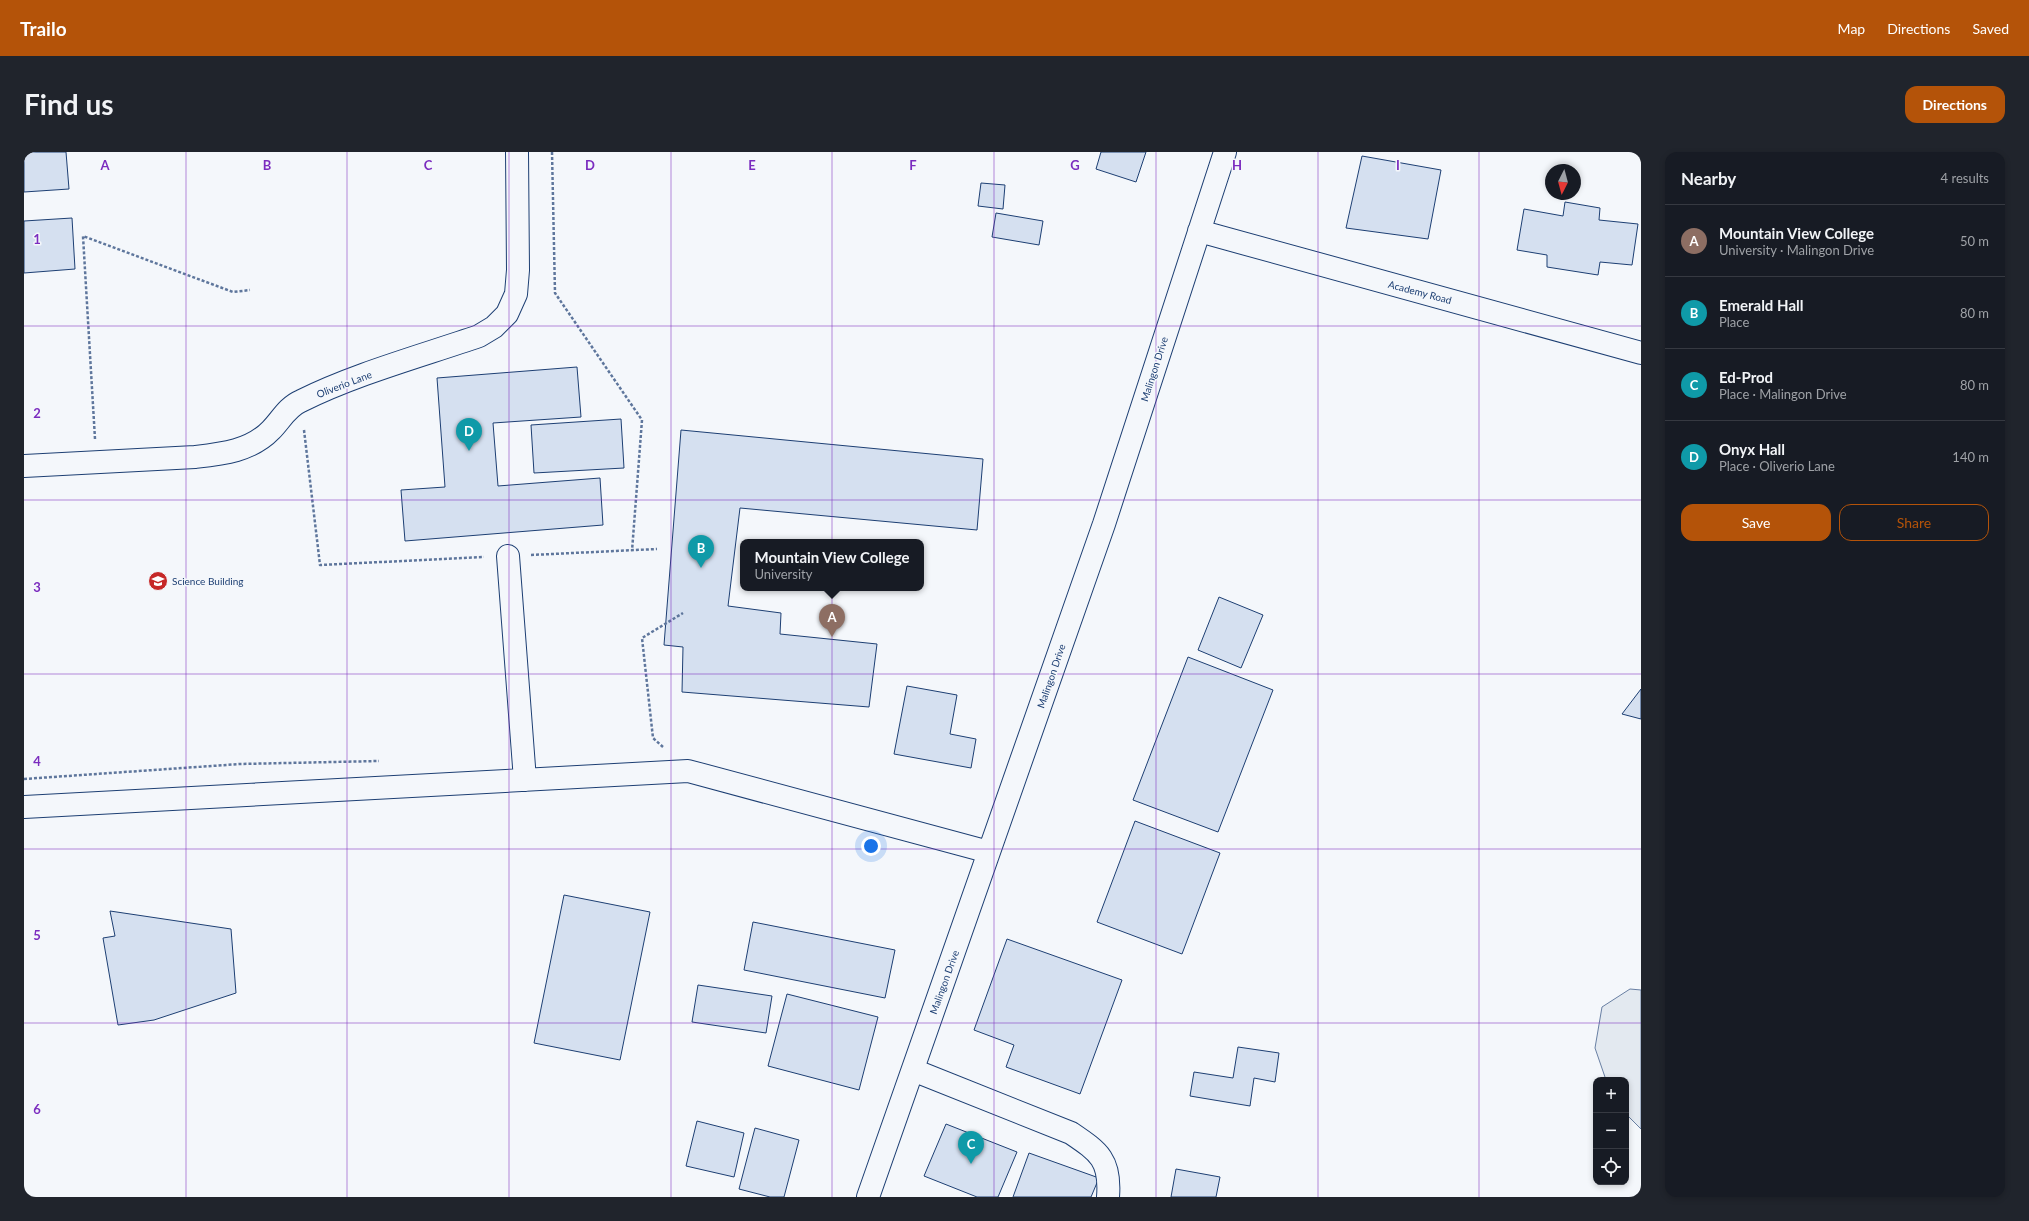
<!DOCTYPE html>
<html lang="en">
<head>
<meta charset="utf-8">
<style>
	:root { --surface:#171b24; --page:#20242c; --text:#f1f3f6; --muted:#9ea1a6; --line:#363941; --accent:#b45309 }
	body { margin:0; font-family:Lato,sans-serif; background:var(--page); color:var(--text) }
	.controls { position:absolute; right:12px; bottom:12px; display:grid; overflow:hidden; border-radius:8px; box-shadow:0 2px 6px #0003 }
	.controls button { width:36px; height:36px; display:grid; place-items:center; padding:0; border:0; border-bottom:1px solid var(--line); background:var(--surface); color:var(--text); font:20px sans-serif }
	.compass { position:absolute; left:1521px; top:12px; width:36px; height:36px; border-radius:50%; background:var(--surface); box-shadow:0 2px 6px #0003; rotate:186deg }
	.you { position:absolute; left:847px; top:694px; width:14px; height:14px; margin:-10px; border:3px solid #fff; border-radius:50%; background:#1a73e8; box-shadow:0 0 0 6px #1a73e833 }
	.badge { display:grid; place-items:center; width:26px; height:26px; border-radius:50%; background:var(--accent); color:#fff; font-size:13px; font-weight:700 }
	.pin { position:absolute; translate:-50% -33px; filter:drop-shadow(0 1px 2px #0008) }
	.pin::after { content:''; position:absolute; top:21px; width:14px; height:12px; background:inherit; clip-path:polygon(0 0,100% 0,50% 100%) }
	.popup { position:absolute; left:716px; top:387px; width:184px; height:52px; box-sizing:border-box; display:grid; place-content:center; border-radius:8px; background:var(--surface); filter:drop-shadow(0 1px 3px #0005); font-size:13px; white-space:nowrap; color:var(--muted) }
	.popup b { font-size:15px; color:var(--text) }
	.popup::after { content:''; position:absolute; left:50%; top:100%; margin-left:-8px; border:8px solid transparent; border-top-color:var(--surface) }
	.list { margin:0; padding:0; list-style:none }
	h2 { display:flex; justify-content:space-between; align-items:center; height:52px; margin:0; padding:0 16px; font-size:17px }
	h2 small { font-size:13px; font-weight:400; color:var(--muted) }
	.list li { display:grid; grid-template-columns:26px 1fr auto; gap:12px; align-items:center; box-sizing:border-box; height:72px; padding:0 16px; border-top:1px solid var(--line) }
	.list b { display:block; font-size:15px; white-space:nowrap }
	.list p { margin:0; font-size:13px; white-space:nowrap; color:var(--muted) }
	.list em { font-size:13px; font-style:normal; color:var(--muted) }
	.actions { display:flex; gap:8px; padding:12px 16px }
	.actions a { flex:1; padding:9px 0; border:1px solid var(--accent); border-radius:12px; text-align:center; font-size:14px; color:var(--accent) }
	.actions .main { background:var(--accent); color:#fff }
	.icon { flex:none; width:22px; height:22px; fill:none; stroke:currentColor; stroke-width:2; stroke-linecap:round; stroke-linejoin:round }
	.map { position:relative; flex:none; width:1617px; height:1045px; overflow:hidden; border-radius:12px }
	header { display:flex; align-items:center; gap:24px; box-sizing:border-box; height:56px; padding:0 20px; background:var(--accent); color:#fff }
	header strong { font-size:19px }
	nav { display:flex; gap:22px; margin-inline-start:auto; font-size:14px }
	.intro { display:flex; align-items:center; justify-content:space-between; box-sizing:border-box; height:96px; padding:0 24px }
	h1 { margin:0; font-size:28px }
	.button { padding:10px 18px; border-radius:12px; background:var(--accent); color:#fff; font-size:14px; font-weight:700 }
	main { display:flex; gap:24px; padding:0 24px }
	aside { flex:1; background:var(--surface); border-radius:12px; box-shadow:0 2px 6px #0003 }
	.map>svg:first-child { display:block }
	.green { fill:#e3e9f0; stroke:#687fa3 }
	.building { fill:#d5e0f0; stroke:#1d3f73 }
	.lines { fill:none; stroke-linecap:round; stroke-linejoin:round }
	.minor-casing { stroke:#1d3f73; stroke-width:24 }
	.path { stroke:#5e769c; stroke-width:2.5; stroke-dasharray:3 2; stroke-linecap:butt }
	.minor { stroke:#f4f7fb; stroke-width:22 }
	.grid { fill:none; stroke:#7b2cbf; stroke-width:1; stroke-opacity:0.55 }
	.labels { text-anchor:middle; stroke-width:3; stroke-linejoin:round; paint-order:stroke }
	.street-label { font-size:10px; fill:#1d3f73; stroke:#f4f7fb }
	.poi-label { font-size:10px; fill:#1d3f73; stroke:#f4f7fb; text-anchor:start }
	.grid-label { font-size:13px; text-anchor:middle; font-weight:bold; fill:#7b2cbf; stroke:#f4f7fb; stroke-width:3; stroke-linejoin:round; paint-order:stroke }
</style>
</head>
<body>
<header>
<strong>Trailo</strong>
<nav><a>Map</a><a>Directions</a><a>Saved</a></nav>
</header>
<div class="intro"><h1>Find us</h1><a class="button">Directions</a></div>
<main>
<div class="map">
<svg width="1617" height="1045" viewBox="0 0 1617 1045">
	<rect width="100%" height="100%" fill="#f4f7fb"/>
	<!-- green -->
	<path class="green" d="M1606 837 1617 838V977L1602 962V928H1582L1571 896 1578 855Z"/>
	<!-- building -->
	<path class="building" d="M0 0H42L45 37 0 40Z
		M1077 0H1122L1112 30 1072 17Z
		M1338 4 1417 18 1404 87 1322 76Z
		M957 31 981 33 979 57 954 54Z
		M1541 50 1576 56 1575 68 1614 72 1608 113 1576 110 1574 123 1523 115V103L1493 98 1500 57 1539 64Z
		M972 61 1019 69 1015 93 968 85Z
		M48 66 51 117 0 121V69Z
		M553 215 557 265 469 271 474 334 576 326 579 373 381 389 377 338 421 335 413 226Z
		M597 267 600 316 510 321 507 273Z
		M657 278 959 307 953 378 716 356 704 454 757 461 756 482 853 492 845 555 658 540 659 495 640 493Z
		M1195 445 1239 463 1217 516 1174 498Z
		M1164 505 1249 538 1194 680 1109 648Z
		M883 534 933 543 926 582 952 587 947 616 870 602Z
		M1617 537V567L1598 562Z
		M1111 669 1196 701 1158 802 1073 770Z
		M540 743 626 760 596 908 510 891Z
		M86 759 207 777 212 841 130 868 94 873 79 786 91 784Z
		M729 770 871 798 861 846 720 818Z
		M983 787 1098 828 1056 942 982 915 990 893 950 878Z
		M674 833 748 844 742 881 668 870Z
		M763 842 854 865 835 938 744 914Z
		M1214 895 1255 901 1251 930 1230 926 1226 954 1166 944 1170 920 1209 926Z
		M673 969 720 981 710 1025 662 1014Z
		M922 972 993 1000 974 1045H953L900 1024Z
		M731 976 775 988 760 1045H746L715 1037Z
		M1005 1001 1075 1026 1067 1045H989Z
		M1152 1017 1196 1025 1192 1045H1147Z"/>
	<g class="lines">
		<!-- minor casing -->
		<g class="minor-casing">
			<path id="minor" d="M1175 79 1617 201
				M0 314 171 305C198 302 227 299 247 278 257 268 263 255 277 249 331 222 397 204 455 184L470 175 483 162 492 142 494 118 493 0
				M484 404 501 628
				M0 655 664 619 965 700
				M889 918 1047 981C1075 1000 1087 1008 1084 1045
				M844 1045 1080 372 1201 0"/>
		</g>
		<!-- path -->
		<path class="path" d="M528 0 531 141 618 268 608 399
			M280 278 296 413 460 405
			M71 287 59 84 209 140 226 138
			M507 403 633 397
			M639 595 629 586 618 486 659 461
			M0 627 216 612 355 609"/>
		<!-- minor -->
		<use href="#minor" class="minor"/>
	</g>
	<!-- grid -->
	<path class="grid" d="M162 0V1045M323 0V1045M485 0V1045M647 0V1045M808 0V1045M970 0V1045M1132 0V1045M1294 0V1045M1455 0V1045M0 174H1617M0 348H1617M0 522H1617M0 697H1617M0 871H1617"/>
	<!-- icons -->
	<defs>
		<g id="school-disc" transform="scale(1)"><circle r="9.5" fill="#c62828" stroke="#f4f7fb"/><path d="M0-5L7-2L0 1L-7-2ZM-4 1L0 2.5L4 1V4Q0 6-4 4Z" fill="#fff"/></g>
	</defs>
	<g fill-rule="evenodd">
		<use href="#school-disc" x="134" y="429"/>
	</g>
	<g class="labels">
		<!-- street labels -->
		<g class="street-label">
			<text transform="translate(1396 140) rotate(15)" y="4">Academy Road</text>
			<text transform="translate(1130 217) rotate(-72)" y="4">Malingon Drive</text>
			<text transform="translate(320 232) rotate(-21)" y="4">Oliverio Lane</text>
			<text transform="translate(1027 524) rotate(-71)" y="4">Malingon Drive</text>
			<text transform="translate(920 830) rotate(-70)" y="4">Malingon Drive</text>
		</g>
		<!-- poi labels -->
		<g class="poi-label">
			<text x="148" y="433">Science Building</text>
		</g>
	</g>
	<g class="grid-label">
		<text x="81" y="18">A</text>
		<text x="243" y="18">B</text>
		<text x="404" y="18">C</text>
		<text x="566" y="18">D</text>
		<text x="728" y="18">E</text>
		<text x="889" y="18">F</text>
		<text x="1051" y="18">G</text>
		<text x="1213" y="18">H</text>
		<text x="1374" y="18">I</text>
		<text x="13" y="92">1</text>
		<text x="13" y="266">2</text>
		<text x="13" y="440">3</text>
		<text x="13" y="614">4</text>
		<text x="13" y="788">5</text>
		<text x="13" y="962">6</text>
	</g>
</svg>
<div class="controls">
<button>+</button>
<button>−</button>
<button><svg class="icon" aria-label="locate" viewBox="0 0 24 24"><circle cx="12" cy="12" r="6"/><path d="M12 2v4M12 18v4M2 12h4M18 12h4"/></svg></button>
</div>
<svg class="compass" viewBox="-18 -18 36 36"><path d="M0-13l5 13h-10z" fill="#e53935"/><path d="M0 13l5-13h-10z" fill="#9ea1a6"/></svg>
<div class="you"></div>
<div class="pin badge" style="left:808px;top:485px;background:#8d6e63">A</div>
<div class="popup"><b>Mountain View College</b>University</div>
<div class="pin badge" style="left:677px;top:416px;background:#0f9aa8">B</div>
<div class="pin badge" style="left:947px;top:1012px;background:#0f9aa8">C</div>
<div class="pin badge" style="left:445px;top:299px;background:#0f9aa8">D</div>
</div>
<aside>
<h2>Nearby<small>4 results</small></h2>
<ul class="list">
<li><span class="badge" style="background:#8d6e63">A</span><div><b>Mountain View College</b><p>University · Malingon Drive</p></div><em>50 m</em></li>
<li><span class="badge" style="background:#0f9aa8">B</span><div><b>Emerald Hall</b><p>Place</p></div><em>80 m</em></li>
<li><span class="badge" style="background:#0f9aa8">C</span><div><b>Ed-Prod</b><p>Place · Malingon Drive</p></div><em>80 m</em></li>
<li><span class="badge" style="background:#0f9aa8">D</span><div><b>Onyx Hall</b><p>Place · Oliverio Lane</p></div><em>140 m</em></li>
</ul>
<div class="actions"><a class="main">Save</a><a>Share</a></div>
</aside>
</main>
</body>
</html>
